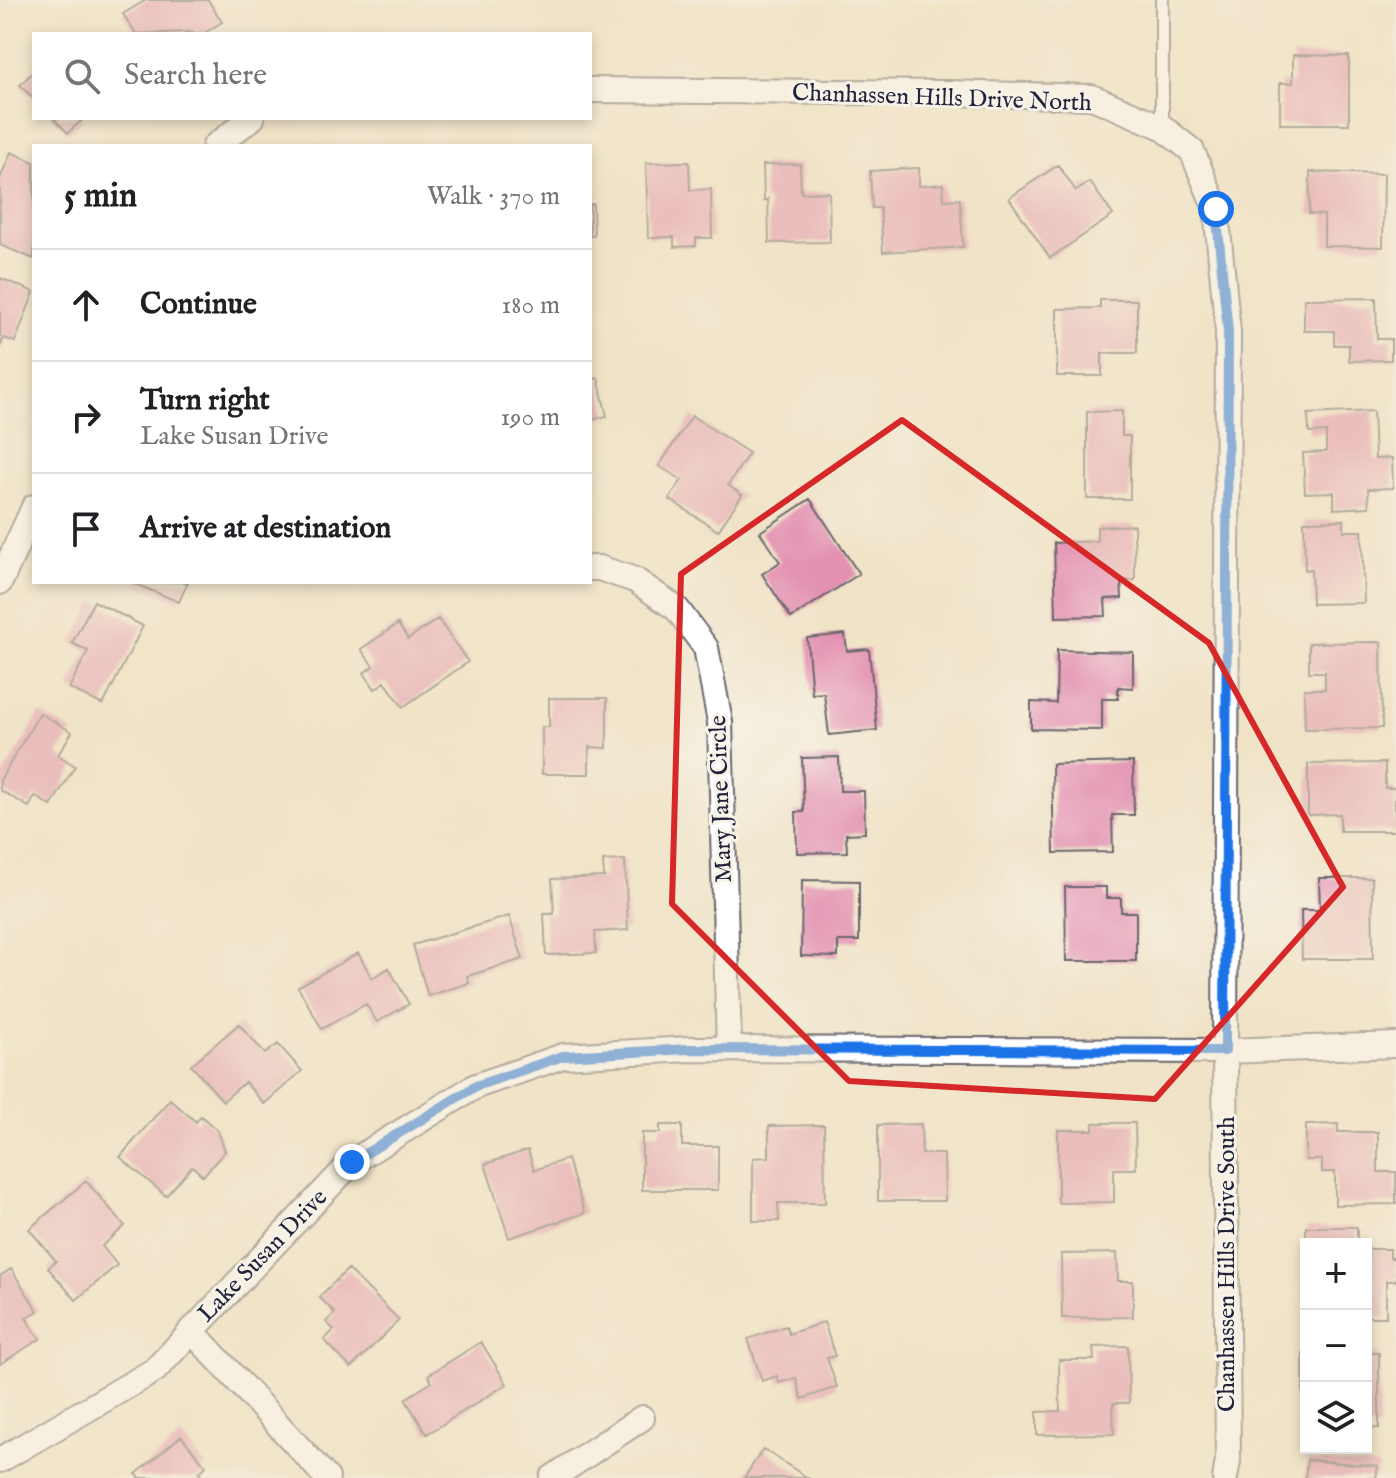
<!DOCTYPE html>
<html lang="en">
<head>
<meta charset="utf-8">
<style>
	:root { --surface:#fff; --page:#f2f2f2; --text:#202124; --muted:#757577; --line:#e0e0e0 }
	body { margin:0; font-family:"IM FELL English",serif; background:var(--page); color:var(--text) }
	.controls { position:absolute; right:24px; bottom:24px; display:grid; overflow:hidden; border-radius:0px; box-shadow:0 4px 12px #0003 }
	.controls button { width:72px; height:72px; display:grid; place-items:center; padding:0; border:0; border-bottom:2px solid var(--line); background:var(--surface); color:var(--text); font:40px sans-serif }
	.stop { position:absolute; width:24px; height:24px; margin:-18px; border:6px solid #1a73e8; border-radius:50%; background:#fff }
	.stop.end { background:#1a73e8; border-color:#fff; box-shadow:0 2px 8px #0008 }
	.list { margin:0; padding:0; list-style:none }
	h2 { display:flex; justify-content:space-between; align-items:center; height:104px; margin:0; padding:0 32px; font-size:34px }
	h2 small { font-size:26px; font-weight:400; color:var(--muted) }
	.list li { display:grid; grid-template-columns:52px 1fr auto; gap:24px; align-items:center; box-sizing:border-box; height:112px; padding:0 32px; border-top:2px solid var(--line) }
	.list b { display:block; font-size:30px; white-space:nowrap }
	.list p { margin:0; font-size:26px; white-space:nowrap; color:var(--muted) }
	.list em { font-size:26px; font-style:normal; color:var(--muted) }
	.icon { flex:none; width:44px; height:44px; fill:none; stroke:currentColor; stroke-width:2; stroke-linecap:round; stroke-linejoin:round }
	.map { position:relative; flex:none; width:1396px; height:1478px; overflow:hidden }
	.search { position:absolute; background:var(--surface); box-shadow:0 4px 12px #0003; left:32px; top:32px; width:560px; height:88px; display:flex; align-items:center; gap:20px; box-sizing:border-box; padding:0 28px; border-radius:0px; color:var(--muted); font-size:30px }
	.panel { position:absolute; background:var(--surface); box-shadow:0 4px 12px #0003; left:32px; top:144px; width:560px; height:440px; border-radius:0px }
	.map>svg:first-child { display:block }
	.building { fill:#e390b1 }
	.lines { fill:none; stroke-linecap:round; stroke-linejoin:round }
	.lane-casing { stroke:#6a666c; stroke-width:16 }
	.street-casing { stroke:#6a666c; stroke-width:28 }
	.lane { stroke:#fff; stroke-width:12 }
	.street { stroke:#fff; stroke-width:24 }
	.route { stroke:#1a73e8; stroke-width:10 }
	.marked { fill:none; stroke:#d62828; stroke-width:6; stroke-linejoin:round }
	.labels { text-anchor:middle; stroke-width:6; stroke-linejoin:round; paint-order:stroke }
	.street-label { font-size:24px; fill:#22223b; stroke:#f7f3e8 }
</style>
</head>
<body>
<div class="map">
<svg width="1396" height="1478" viewBox="0 0 1396 1478">
	<rect width="100%" height="100%" fill="#f7f3e8"/>
	<filter id="ink" filterUnits="userSpaceOnUse"><feTurbulence type="fractalNoise" baseFrequency=".0125" numOctaves="2"/><feDisplacementMap in="SourceGraphic" scale="16" xChannelSelector="R" yChannelSelector="G"/><feConvolveMatrix kernelMatrix="1 2 1 2 8 2 1 2 1" color-interpolation-filters="sRGB"/></filter>
	<filter id="wash" filterUnits="userSpaceOnUse"><feTurbulence type="fractalNoise" baseFrequency=".006" numOctaves="4" result="noise"/><feDisplacementMap in="SourceGraphic" scale="32" xChannelSelector="R" yChannelSelector="G"/><feGaussianBlur stdDeviation="1.8" result="paint"/><feColorMatrix in="noise" values="0 0 0 0 0 0 0 0 0 0 0 0 0 0 0 0 0 1.4 0 .05"/><feComposite in="paint" operator="in"/></filter>
	<g filter="url(#wash)">
		<rect width="100%" height="100%" fill="#f0e3c7"/>
		<g id="blocks">
			<!-- building -->
			<path class="building" d="M146 0H208L222 22 203 34 187 32 136 34 123 14Z
				M1293 55 1349 56V124H1280V83H1293Z
				M34 71V99L20 85Z
				M53 118H84L68 133Z
				M11 152 34 162V259L0 245V179Z
				M689 162 690 190 711 189 712 238H696V246L674 247V237L648 238 646 163Z
				M800 164 801 193 829 192 830 242 769 243 768 199 764 201 763 165Z
				M1058 165 1076 191 1090 182 1113 215 1050 258 1009 198Z
				M919 168V186L943 184 944 200 960 199 963 247 883 252 880 208H872L870 171Z
				M1310 172 1384 174 1383 247 1324 246V215L1309 214Z
				M590 204H593L594 236H590Z
				M0 278 34 292 15 342 4 338 0 347Z
				M1376 298 1377 339H1391V360L1349 361V345H1334V331H1304V299Z
				M1100 300H1137V353H1102V376H1057V309L1100 308Z
				M598 378 607 416 590 420V380Z
				M1122 411V436H1130V499H1087V412Z
				M1373 411 1375 459 1392 458 1393 488 1368 489 1369 507 1334 509V492L1305 493 1303 453 1326 452V432L1309 433 1308 414Z
				M692 416 749 453 728 485 742 495 718 531 669 499 682 480 659 466Z
				M810 499 859 574 791 618 762 574 780 562 760 532Z
				M1344 520V531H1362L1364 603 1312 604 1311 569 1305 570 1304 521Z
				M1134 525 1135 580 1121 581 1122 598 1105 599 1106 616 1056 617 1054 543 1097 541V527Z
				M130 582H188L179 602Z
				M94 601 143 626 103 705 69 688 88 651 72 643Z
				M438 619 468 662 403 707 385 682 375 689 364 673 373 666 361 649 398 624 408 639Z
				M845 634 847 651 869 649 877 730 829 735 824 693 812 694 807 638Z
				M1381 642 1382 728 1305 729 1304 689H1325V672H1309V643Z
				M1057 650 1133 652V688L1118 687V699H1102V730L1031 729V702L1056 703Z
				M549 698H607V748L589 747V774H542V727H549Z
				M40 713 72 732 58 755 75 766 51 806 35 796 29 807 0 790V780Z
				M839 757 840 791H864L865 833 846 834 847 852 797 853 796 812H804L802 758Z
				M1133 762 1134 815H1112L1113 852 1054 853 1052 764Z
				M1385 763V788H1395V831H1340V814L1308 815V764Z
				M625 860 628 930 595 932 596 953 546 955 544 914H554L552 879 604 877 603 861Z
				M1319 878H1372L1373 959H1302L1301 910H1320Z
				M802 880 859 881V941H838V957L801 956Z
				M1065 887H1106V898H1121V912H1136V961H1066Z
				M509 916 523 959 467 976 469 983 428 996 413 945Z
				M358 953 372 978 389 968 409 1004 377 1022 366 1004 322 1029 298 987Z
				M239 1024 265 1054 278 1044 302 1071 264 1104 245 1082 223 1101 191 1065Z
				M170 1099 196 1122 201 1116 218 1131 225 1151 203 1176 192 1166 166 1196 120 1157Z
				M1093 1123H1135L1136 1169H1114V1202L1058 1203V1130H1093Z
				M921 1124 922 1154H944L945 1201H878V1125Z
				M1338 1124V1132H1378V1172H1396V1204L1335 1205V1172H1322V1160H1306V1125Z
				M660 1125H682V1146H718V1190H642V1133H660Z
				M824 1125 825 1203H778L779 1221H753V1158L769 1157V1126Z
				M528 1150 534 1170 567 1159 585 1213 509 1238 485 1164Z
				M86 1181 125 1226 102 1246 117 1265 76 1300 48 1268 56 1261 29 1229Z
				M1306 1227H1357V1244H1306Z
				M1366 1249H1390V1258H1396V1281H1386V1317H1366Z
				M1117 1253 1118 1281H1133V1317L1062 1318 1061 1254Z
				M11 1269 38 1311 26 1318 40 1339 0 1364V1276Z
				M348 1269 399 1320 351 1368 324 1340 334 1330 326 1322 335 1313 319 1297Z
				M824 1322 835 1356 827 1358 837 1387 802 1399 796 1378 779 1383 777 1376 762 1381 748 1339 786 1326 789 1334Z
				M481 1342 507 1384 427 1434 405 1399 432 1382 428 1375Z
				M1128 1346 1129 1403H1113L1114 1434 1037 1435V1412L1060 1411 1059 1360H1094L1093 1347Z
				M1303 1353H1306V1395H1303Z
				M1366 1353H1379V1428H1366Z
				M181 1436 206 1466 199 1473 203 1478H140L136 1474Z
				M763 1449 808 1478H744Z
				M1307 1460 1378 1466 1376 1478H1305Z"/>
		</g>
	</g>
	<g filter="url(#ink)">
		<use href="#blocks" fill-opacity="0" stroke="#6a666c" stroke-width="2"/>
		<g class="lines">
			<!-- lane casing -->
			<g class="lane-casing">
				<path id="lane" d="M1162 0V127"/>
			</g>
			<!-- street casing -->
			<g class="street-casing">
				<path id="street" d="M590 90 950 93 1092 97 1162 127 1192 151 1216 209 1228 332 1225 1051 1228 1461 1225 1478
					M215 146 252 118
					M590 568H599L635 580 677 609 706 648 720 722 729 1049
					M0 582 34 507
					M191 1330 327 1478
					M0 1460 155 1370 352 1162 476 1086 563 1056 689 1049 1225 1051 1396 1045
					M552 1478 642 1418"/>
			</g>
			<!-- lane -->
			<use href="#lane" class="lane"/>
			<!-- street -->
			<use href="#street" class="street"/>
		</g>
	</g>
	<g class="lines" filter="url(#ink)">
		<!-- route -->
		<path class="route" d="M352 1162 476 1086 563 1056 689 1049 1225 1051 1228 332 1216 209"/>
	</g>
	<!-- marked area -->
	<path d="M0 0H1396V1478H0ZM902 420 1209 643 1343 887 1155 1099 849 1081 672 904 681 574Z" fill="#f0e3c7" fill-opacity=".55" fill-rule="evenodd"/>
	<path class="marked" d="M902 420 1209 643 1343 887 1155 1099 849 1081 672 904 681 574Z"/>
	<g class="labels">
		<!-- street labels -->
		<g class="street-label">
			<text transform="translate(942 97) rotate(2)" y="8">Chanhassen Hills Drive North</text>
			<text transform="translate(720 799) rotate(-92)" y="8">Mary Jane Circle</text>
			<text transform="translate(262 1255) rotate(-46)" y="8">Lake Susan Drive</text>
			<text transform="translate(1226 1264) rotate(-90)" y="8">Chanhassen Hills Drive South</text>
		</g>
	</g>
</svg>
<div class="controls">
<button>+</button>
<button>−</button>
<button><svg class="icon" aria-label="layers" viewBox="0 0 24 24"><path d="M12 4l9 5-9 5-9-5zM3 14l9 5 9-5"/></svg></button>
</div>
<div class="stop" style="left:1216px;top:209px"></div>
<div class="stop end" style="left:352px;top:1162px"></div>
<div class="search"><svg class="icon" aria-label="search" viewBox="0 0 24 24"><circle cx="10" cy="10" r="6"/><path d="M15 15l6 6"/></svg>Search here</div>
<section class="panel">
<h2>5 min<small>Walk · 370 m</small></h2>
<ul class="list">
<li><svg class="icon" aria-label="ahead" viewBox="0 0 24 24"><path d="M12 20V5M6 11l6-6 6 6"/></svg><div><b>Continue</b></div><em>180 m</em></li>
<li><svg class="icon" aria-label="right" viewBox="0 0 24 24"><path d="M7 20v-9h11M14 6l5 5-5 5"/></svg><div><b>Turn right</b><p>Lake Susan Drive</p></div><em>190 m</em></li>
<li><svg class="icon" aria-label="arrive" viewBox="0 0 24 24"><path d="M6 21V4h12l-3 4 3 4H6"/></svg><div><b>Arrive at destination</b></div></li>
</ul>
</section>
</div>
</body>
</html>
